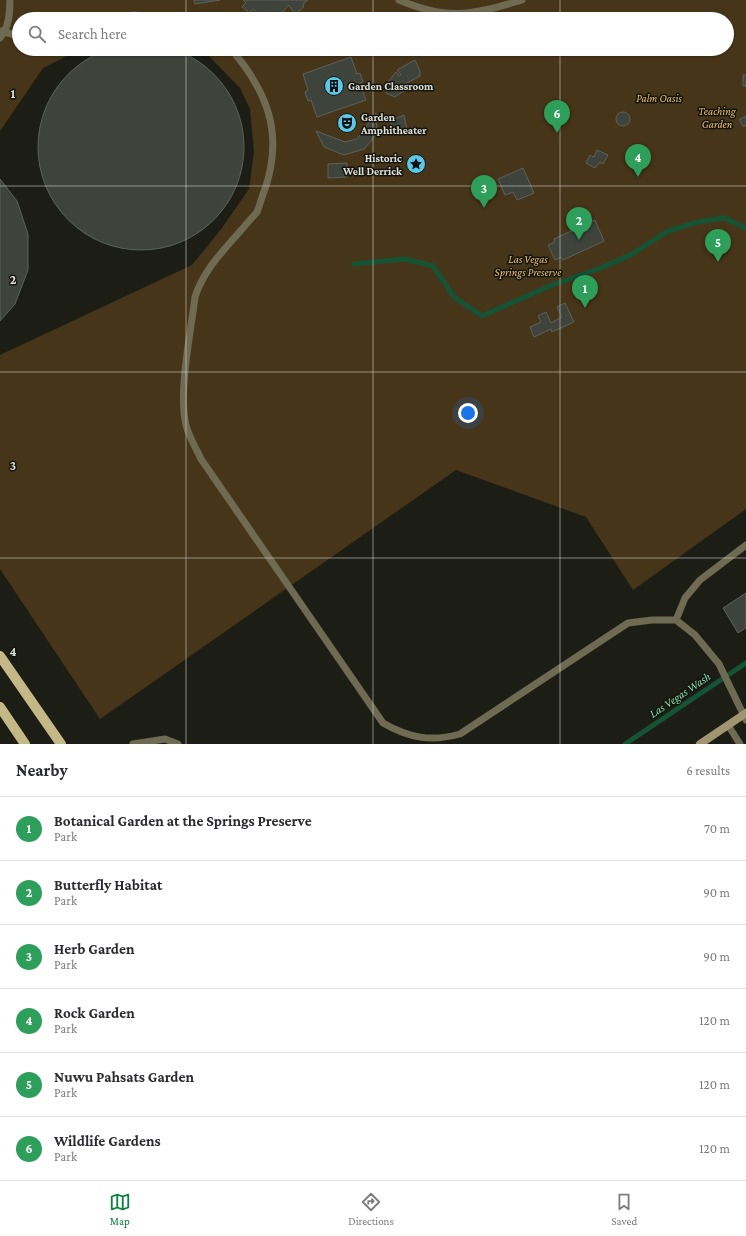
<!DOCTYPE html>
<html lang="en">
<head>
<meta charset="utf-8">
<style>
	:root { --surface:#fff; --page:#f2f2f3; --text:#2b2b33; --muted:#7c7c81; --line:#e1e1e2; --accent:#0b8043 }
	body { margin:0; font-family:"Crimson Pro",serif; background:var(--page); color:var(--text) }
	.you { position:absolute; left:468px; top:413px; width:14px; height:14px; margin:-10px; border:3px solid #fff; border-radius:50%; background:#1a73e8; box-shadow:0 0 0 6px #1a73e833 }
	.badge { display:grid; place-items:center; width:26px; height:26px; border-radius:50%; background:var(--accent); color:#fff; font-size:13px; font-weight:700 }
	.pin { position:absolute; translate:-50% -33px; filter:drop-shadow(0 1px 2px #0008) }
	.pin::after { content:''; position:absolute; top:21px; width:14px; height:12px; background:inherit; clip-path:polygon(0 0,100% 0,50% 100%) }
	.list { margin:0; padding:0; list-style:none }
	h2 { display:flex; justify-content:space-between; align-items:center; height:52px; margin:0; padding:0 16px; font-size:17px }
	h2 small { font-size:13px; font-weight:400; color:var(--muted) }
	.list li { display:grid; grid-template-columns:26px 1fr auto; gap:12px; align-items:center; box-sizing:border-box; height:64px; padding:0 16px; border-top:1px solid var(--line) }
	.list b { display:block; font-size:15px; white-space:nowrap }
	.list p { margin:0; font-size:13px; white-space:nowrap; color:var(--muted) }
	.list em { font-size:13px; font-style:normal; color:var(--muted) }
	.icon { flex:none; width:22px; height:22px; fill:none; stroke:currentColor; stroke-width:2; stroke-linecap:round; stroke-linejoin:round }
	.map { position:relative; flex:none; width:746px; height:744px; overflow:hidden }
	.search { position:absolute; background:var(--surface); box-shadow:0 1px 3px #0004; left:12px; right:12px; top:12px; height:44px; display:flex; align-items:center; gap:10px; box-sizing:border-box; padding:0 14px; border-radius:22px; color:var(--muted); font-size:15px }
	.sheet { height:436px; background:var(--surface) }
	nav { display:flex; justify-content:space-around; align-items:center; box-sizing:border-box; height:56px; border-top:1px solid var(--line); background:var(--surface); font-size:11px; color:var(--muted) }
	nav a { display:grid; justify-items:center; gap:2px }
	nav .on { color:var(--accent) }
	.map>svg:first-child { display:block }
	.green { fill:#47351a }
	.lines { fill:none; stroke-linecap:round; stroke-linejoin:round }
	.stream { stroke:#155335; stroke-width:5 }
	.building { fill:#3e433c; stroke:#5c625a }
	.service { stroke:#6f6a52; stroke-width:7 }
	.secondary { stroke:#9f966f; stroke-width:8 }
	.primary { stroke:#c4b886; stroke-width:10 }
	.grid { fill:none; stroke:#dfe0db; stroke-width:1; stroke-opacity:0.55 }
	.labels { text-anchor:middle; stroke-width:3; stroke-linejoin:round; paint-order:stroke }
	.poi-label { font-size:11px; font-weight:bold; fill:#dfe0db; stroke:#13150d; text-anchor:start }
	.park-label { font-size:11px; font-style:italic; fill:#edba6f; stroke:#13150d }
	.water-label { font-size:12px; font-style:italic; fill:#81d8a6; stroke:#13150d }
	.grid-label { font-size:13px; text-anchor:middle; font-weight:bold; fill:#dfe0db; stroke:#13150d; stroke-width:3; stroke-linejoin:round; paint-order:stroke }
</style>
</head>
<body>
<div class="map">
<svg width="746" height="744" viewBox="0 0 746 744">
	<rect width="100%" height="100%" fill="#1c1e16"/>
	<!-- green -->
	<path class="green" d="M0 0H746V509L633 590 586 517 456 470 100 719 0 569V355L192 265 222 228 249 189 254 151 250 109 240 88 206 53 199 49H727V19H19V49H62L67 56 43 68 0 131Z"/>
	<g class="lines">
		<!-- stream -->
		<path class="stream" d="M354 264 404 259 433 266 454 297 482 316 552 285 601 268 632 254 668 231 698 222 724 218 746 228
			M625 744 746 663"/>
	</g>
	<!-- building -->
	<path class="building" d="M194 0H220L195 4Z
		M243 0H308L304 3 303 8 295 14 289 5 276 19H264L253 9 250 13 242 7 246 3Z
		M38 147a103 103 0 1 1 206 0a103 103 0 1 1-206 0Z
		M351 57 357 74 360 73 363 82 360 83 366 100 317 117 311 100 308 101 305 92 308 90 303 74Z
		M415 60 420 71V76L405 84 408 88 395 97 386 93 388 89 385 86 396 72 399 76 401 75 397 70Z
		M743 75H746V86H743Z
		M616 119a7 7 0 1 1 14 0a7 7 0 1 1-14 0Z
		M376 113 377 132 371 141 364 149 344 155 324 147 316 131 345 142 357 139Z
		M404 115 407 130 394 134 390 121Z
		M746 116V125L744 127 739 120Z
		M597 150 608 155 603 164 600 162 595 168 586 163 590 155 594 157Z
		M347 163V177L328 178V164Z
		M523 168 534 193 517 200 513 192 505 195 498 179Z
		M0 179 17 201 28 234V270L15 304 0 321Z
		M595 220 604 241 563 260 561 257 555 260 548 245 555 242 554 239Z
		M565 303 574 322 552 332 551 329 534 337 530 327 541 322 538 316 546 312 551 323 562 317 557 307Z
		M746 593V628L738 633 723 608Z"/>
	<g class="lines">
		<!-- service -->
		<path class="service" d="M399 0C448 21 472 15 522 0
			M108 19 135 15 168 19
			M0 31 19 36
			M0 38C9 28 10 13 10 0
			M231 49C267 91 284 133 265 189 262 196 260 205 257 212 253 217 247 223 243 228 224 250 204 269 195 297 191 332 178 392 186 425 189 437 196 448 201 459L383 723C409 738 431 742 460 734L628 623 652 620H676L695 635 719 664 746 720
			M676 620 685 598 700 580 746 545
			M728 725 740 744
			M133 744 165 739 178 744"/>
		<!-- secondary -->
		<path class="secondary" d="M700 744 746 713"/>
		<!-- primary -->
		<path class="primary" d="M0 656 61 744
			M0 707 25 744"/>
	</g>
	<!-- grid -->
	<path class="grid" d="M186 0V19M373 0V19M560 0V19M186 49V744M373 49V744M560 49V744M0 186H746M0 372H746M0 558H746"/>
	<!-- icons -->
	<defs>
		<g id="building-disc" transform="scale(1)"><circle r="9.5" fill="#5ac8e6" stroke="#13150d"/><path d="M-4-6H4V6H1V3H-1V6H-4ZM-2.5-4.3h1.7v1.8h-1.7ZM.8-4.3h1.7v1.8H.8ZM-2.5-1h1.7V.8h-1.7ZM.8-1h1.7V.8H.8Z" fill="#111"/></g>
		<g id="theatre-disc" transform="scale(1)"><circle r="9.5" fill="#5ac8e6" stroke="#13150d"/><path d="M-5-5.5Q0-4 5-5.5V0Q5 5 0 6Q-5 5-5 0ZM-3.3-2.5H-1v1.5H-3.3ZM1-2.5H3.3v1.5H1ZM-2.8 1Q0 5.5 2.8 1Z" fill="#111"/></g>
		<g id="sight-disc" transform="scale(1)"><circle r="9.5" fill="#5ac8e6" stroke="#13150d"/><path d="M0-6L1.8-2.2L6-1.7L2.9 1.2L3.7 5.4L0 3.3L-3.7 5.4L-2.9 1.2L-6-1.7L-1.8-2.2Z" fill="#111"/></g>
	</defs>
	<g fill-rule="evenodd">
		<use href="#building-disc" x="334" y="86"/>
		<use href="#theatre-disc" x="347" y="123"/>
		<use href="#sight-disc" x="416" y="164"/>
	</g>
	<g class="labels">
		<!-- poi labels -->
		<g class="poi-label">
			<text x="348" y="90">Garden Classroom</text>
			<text x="361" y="121">Garden<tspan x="361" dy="13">Amphitheater</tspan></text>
			<text x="402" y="162" text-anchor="end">Historic<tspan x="402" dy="13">Well Derrick</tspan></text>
		</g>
		<!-- park labels -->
		<g class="park-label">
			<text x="659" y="102">Palm Oasis</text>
			<text x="717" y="115">Teaching<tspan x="717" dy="13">Garden</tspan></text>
			<text x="528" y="263">Las Vegas<tspan x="528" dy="13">Springs Preserve</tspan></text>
		</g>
		<!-- water labels -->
		<g class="water-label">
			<text transform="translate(680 695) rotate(-34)" y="4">Las Vegas Wash</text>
		</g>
	</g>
	<g class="grid-label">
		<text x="13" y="98">1</text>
		<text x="13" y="284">2</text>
		<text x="13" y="470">3</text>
		<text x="13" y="656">4</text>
	</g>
</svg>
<div class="you"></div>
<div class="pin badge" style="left:585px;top:308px;background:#2e9e5b">1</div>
<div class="pin badge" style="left:579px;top:240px;background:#2e9e5b">2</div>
<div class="pin badge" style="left:484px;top:208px;background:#2e9e5b">3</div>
<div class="pin badge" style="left:638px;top:177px;background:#2e9e5b">4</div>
<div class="pin badge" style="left:718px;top:262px;background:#2e9e5b">5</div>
<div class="pin badge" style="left:557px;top:133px;background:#2e9e5b">6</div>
<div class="search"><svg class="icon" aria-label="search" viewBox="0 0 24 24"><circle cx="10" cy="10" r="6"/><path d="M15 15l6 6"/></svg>Search here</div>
</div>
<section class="sheet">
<h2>Nearby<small>6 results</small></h2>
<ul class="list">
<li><span class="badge" style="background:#2e9e5b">1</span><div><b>Botanical Garden at the Springs Preserve</b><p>Park</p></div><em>70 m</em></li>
<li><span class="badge" style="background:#2e9e5b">2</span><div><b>Butterfly Habitat</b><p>Park</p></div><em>90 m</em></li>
<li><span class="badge" style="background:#2e9e5b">3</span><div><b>Herb Garden</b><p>Park</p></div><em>90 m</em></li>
<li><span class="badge" style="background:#2e9e5b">4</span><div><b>Rock Garden</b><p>Park</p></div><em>120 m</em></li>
<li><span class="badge" style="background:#2e9e5b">5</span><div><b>Nuwu Pahsats Garden</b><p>Park</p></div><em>120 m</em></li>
<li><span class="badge" style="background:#2e9e5b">6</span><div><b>Wildlife Gardens</b><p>Park</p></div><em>120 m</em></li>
</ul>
</section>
<nav>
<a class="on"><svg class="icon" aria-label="map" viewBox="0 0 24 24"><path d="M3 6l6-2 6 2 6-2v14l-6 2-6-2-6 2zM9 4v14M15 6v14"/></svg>Map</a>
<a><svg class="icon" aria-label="directions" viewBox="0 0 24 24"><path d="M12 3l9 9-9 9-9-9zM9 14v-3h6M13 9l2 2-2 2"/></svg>Directions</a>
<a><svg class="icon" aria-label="saved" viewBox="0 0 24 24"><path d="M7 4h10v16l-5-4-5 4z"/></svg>Saved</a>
</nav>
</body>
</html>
